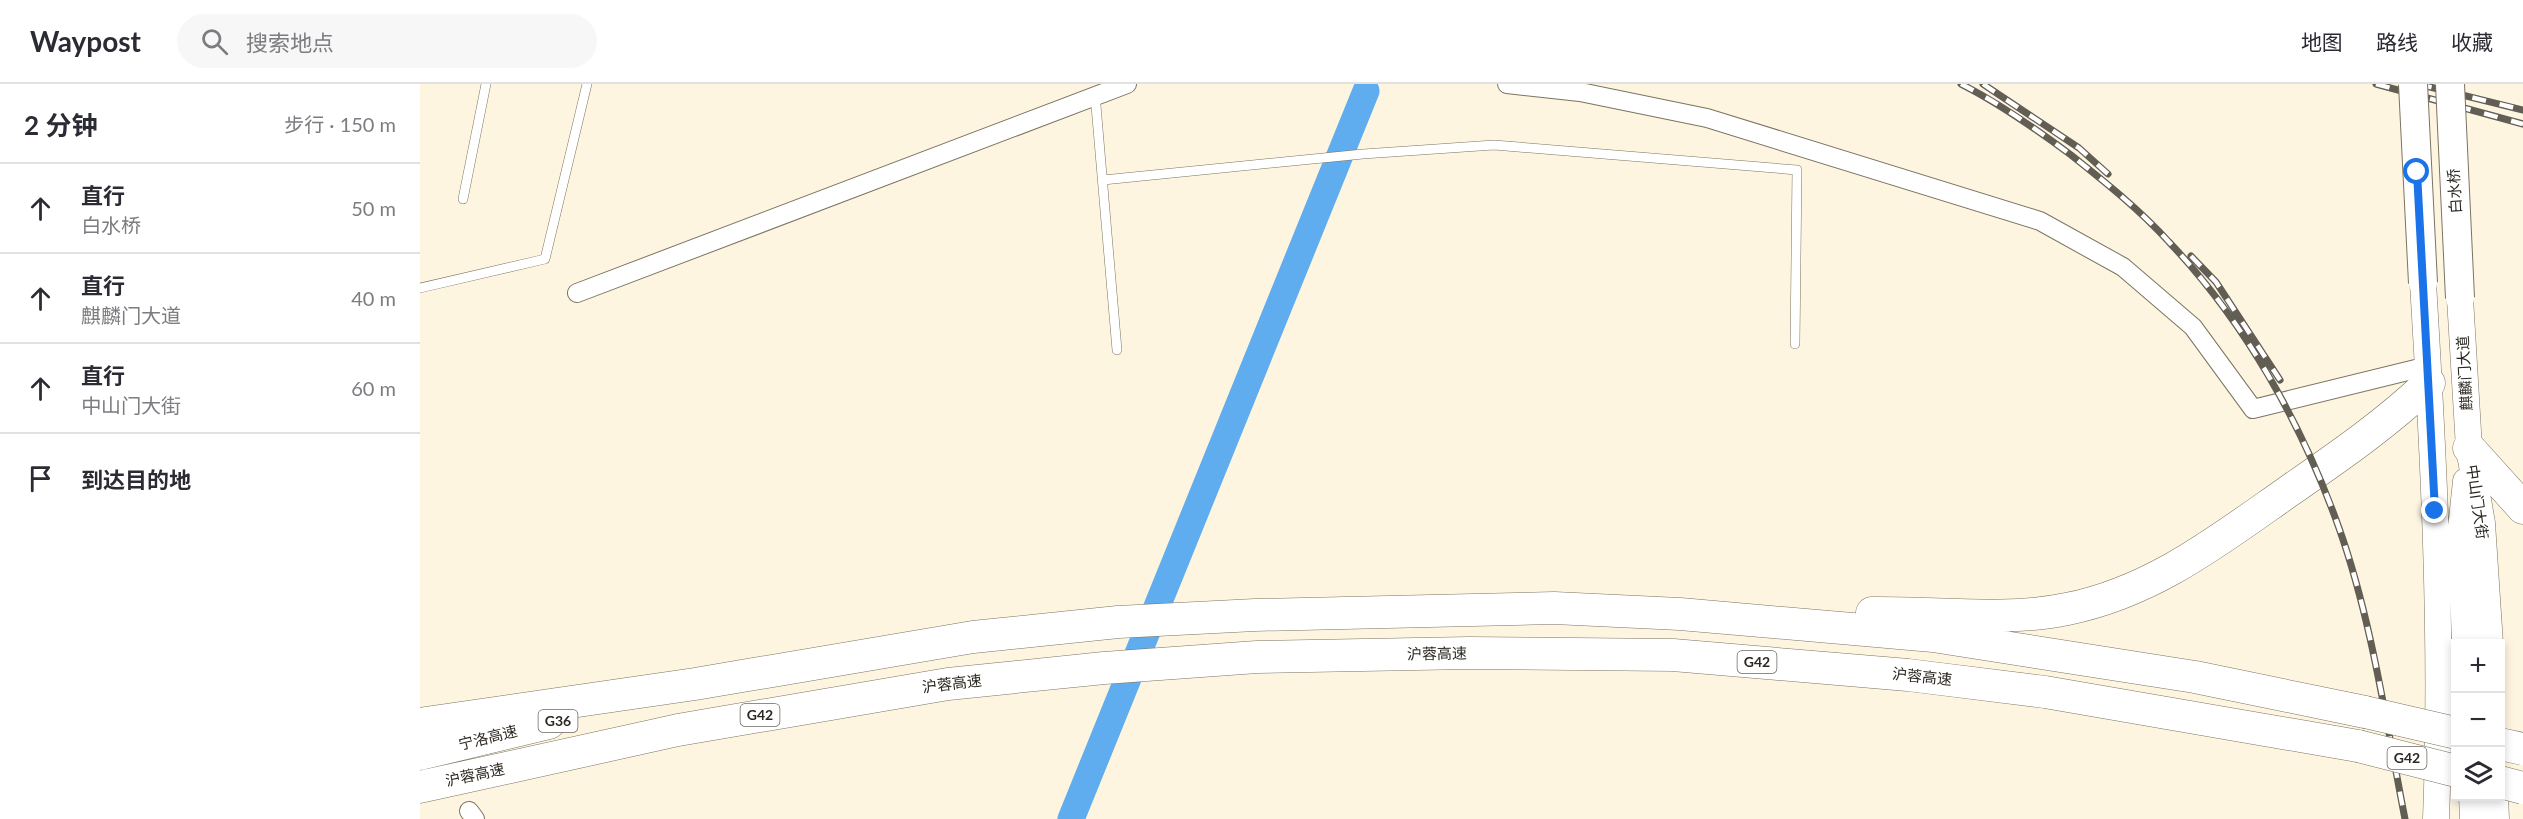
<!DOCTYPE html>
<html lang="zh">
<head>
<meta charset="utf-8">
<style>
	:root { --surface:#fff; --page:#f7f7f7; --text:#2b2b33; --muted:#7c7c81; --line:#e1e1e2 }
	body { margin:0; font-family:Lato,"Noto Sans SC",sans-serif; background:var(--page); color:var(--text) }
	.controls { position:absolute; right:18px; bottom:18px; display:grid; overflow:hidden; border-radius:0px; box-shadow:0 3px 9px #0003 }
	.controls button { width:54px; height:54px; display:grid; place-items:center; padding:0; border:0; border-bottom:2px solid var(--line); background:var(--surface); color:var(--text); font:30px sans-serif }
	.stop { position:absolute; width:18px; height:18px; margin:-14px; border:4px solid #1a73e8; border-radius:50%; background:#fff }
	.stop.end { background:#1a73e8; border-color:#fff; box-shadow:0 2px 6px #0008 }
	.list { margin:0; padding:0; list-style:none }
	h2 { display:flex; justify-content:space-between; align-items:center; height:78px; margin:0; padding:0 24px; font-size:26px }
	h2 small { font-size:20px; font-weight:400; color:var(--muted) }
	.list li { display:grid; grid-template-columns:39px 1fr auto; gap:18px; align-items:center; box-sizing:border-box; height:90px; padding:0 24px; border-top:2px solid var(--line) }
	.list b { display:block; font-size:22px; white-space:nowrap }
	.list p { margin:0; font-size:20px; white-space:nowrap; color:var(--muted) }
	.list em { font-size:20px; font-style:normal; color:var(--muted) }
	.icon { flex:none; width:33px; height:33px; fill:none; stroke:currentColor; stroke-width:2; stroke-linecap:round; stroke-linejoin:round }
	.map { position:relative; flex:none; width:2103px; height:735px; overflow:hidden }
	header { display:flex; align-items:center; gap:36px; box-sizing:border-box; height:84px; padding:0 30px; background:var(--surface); border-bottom:2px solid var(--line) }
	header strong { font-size:28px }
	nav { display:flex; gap:33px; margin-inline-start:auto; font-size:21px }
	.search { width:420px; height:54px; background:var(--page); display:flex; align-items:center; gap:15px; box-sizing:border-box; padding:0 21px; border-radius:33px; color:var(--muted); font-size:22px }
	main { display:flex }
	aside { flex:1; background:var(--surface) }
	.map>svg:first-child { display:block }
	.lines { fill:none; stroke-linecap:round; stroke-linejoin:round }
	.river { stroke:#5facee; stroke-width:27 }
	.service-casing { stroke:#7b7462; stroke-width:10 }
	.minor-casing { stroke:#7b7462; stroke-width:20 }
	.secondary-casing { stroke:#7b7462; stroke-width:27 }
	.motorway-casing { stroke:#7b7462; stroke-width:33 }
	.service { stroke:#fff; stroke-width:9 }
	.minor { stroke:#fff; stroke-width:18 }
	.secondary { stroke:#fff; stroke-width:26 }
	.motorway { stroke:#fff; stroke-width:32 }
	.rail-casing { stroke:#635e54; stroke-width:7 }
	.rail { stroke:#fff; stroke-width:4.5; stroke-dasharray:14; stroke-linecap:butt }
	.primary-bridge-casing { stroke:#7b7462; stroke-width:30; stroke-linecap:butt }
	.motorway-bridge-casing { stroke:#7b7462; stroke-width:33; stroke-linecap:butt }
	.primary-bridge { stroke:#fff; stroke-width:28 }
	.motorway-bridge { stroke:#fff; stroke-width:32 }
	.route { stroke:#1a73e8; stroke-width:8 }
	.labels { text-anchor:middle; stroke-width:5; stroke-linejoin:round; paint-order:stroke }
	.shield { fill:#fff; stroke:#6b6864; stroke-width:1.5 }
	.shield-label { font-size:14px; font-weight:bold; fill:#2c2821 }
	.street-label { font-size:15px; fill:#2c2821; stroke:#fff }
</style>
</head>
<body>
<header>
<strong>Waypost</strong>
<div class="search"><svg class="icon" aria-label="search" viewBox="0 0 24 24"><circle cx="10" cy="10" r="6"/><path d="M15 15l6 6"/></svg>搜索地点</div>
<nav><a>地图</a><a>路线</a><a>收藏</a></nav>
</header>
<main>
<aside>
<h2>2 分钟<small>步行 · 150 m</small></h2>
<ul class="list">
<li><svg class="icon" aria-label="ahead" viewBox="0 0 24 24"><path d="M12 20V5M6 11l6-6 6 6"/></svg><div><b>直行</b><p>白水桥</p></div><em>50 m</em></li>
<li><svg class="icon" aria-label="ahead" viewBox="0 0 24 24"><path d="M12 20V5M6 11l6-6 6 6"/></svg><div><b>直行</b><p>麒麟门大道</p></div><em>40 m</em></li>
<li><svg class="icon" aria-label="ahead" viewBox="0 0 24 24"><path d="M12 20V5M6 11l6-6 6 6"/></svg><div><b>直行</b><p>中山门大街</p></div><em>60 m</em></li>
<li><svg class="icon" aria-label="arrive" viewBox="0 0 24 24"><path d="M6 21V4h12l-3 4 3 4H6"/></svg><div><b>到达目的地</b></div></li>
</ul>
</aside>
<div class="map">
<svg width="2103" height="735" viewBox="0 0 2103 735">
	<rect width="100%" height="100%" fill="#fef5e1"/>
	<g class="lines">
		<!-- river -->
		<path class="river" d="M651 735 946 7"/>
		<!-- service casing -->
		<g class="service-casing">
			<path id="service" d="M675 10 697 266
				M683 96 943 70 1074 61 1377 86 1375 260
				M43 115 66 0
				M0 204 125 175 167 0"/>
		</g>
		<!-- minor casing -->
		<g class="minor-casing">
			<path id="minor" d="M1087 0 1160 8 1287 34 1620 137 1703 183 1773 243 1833 325 2008 282
				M157 209 707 0
				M49 727 55 735"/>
		</g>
		<!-- secondary casing -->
		<g class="secondary-casing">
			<path id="secondary" d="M2003 199C2014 378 2023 556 2016 735
				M2040 214 2049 364 2062 439 2070 560
				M2045 560 2041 445 2046 397
				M2052 712 2053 735
				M2075 712 2076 735"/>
		</g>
		<!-- motorway casing -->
		<g class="motorway-casing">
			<path id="motorway" d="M2049 364 2103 424
				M1452 529C1515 528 1586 538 1647 525 1733 508 1799 456 1869 407 1918 373 1966 340 2009 299
				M0 640 275 600 553 553 698 538 835 531 1134 524 1260 530 1513 552 1775 593 1945 628
				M0 670 129 639
				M0 703 258 646 528 600 684 584 837 573 1049 569 1253 571 1488 591 1625 608 1938 662"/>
		</g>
		<!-- service -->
		<use href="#service" class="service"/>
		<!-- minor -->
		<use href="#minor" class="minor"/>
		<!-- secondary -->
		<use href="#secondary" class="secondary"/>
		<!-- motorway -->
		<use href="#motorway" class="motorway"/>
		<!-- rail casing -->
		<g class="rail-casing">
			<path id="rail" d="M1541 0C1579 19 1616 45 1651 71 1685 98 1720 126 1749 158 1825 238 1882 340 1919 444 1952 537 1966 638 1985 735
				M1563 0 1659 64 1688 90
				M1956 0 2103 40
				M1998 0 2103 26
				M1771 172 1796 198 1860 296"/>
		</g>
		<!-- rail -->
		<use href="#rail" class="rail"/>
		<!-- primary-bridge casing -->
		<g class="primary-bridge-casing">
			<path id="primary-bridge" d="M1993 0 2003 199
				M2030 0 2040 214"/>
		</g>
		<!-- motorway-bridge casing -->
		<g class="motorway-bridge-casing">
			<path id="motorway-bridge" d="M1945 628 2036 649
				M2080 660 2103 665
				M1938 662 2036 687
				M2080 698 2103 704"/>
		</g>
		<!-- primary-bridge -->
		<use href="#primary-bridge" class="primary-bridge"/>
		<!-- motorway-bridge -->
		<use href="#motorway-bridge" class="motorway-bridge"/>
	</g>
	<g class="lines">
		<!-- route -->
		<path class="route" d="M1997 88 2015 427"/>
	</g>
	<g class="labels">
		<!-- shield labels -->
		<g class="shield">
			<rect x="1317.5" y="567" width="39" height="22" rx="4.5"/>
			<rect x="320.5" y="620" width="39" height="22" rx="4.5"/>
			<rect x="118.5" y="626" width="39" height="22" rx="4.5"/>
			<rect x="1967.5" y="663" width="39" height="22" rx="4.5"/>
		</g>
		<g class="shield-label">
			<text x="1337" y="583">G42</text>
			<text x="340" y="636">G42</text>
			<text x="138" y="642">G36</text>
			<text x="1987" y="679">G42</text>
		</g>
		<!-- street labels -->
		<g class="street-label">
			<text transform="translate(2035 107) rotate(-93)" y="5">白水桥</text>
			<text transform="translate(2045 289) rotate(-93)" y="5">麒麟门大道</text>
			<text transform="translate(2057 418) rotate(82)" y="5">中山门大街</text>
			<text transform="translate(1017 570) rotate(-1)" y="5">沪蓉高速</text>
			<text transform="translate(1502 593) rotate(6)" y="5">沪蓉高速</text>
			<text transform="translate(532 600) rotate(-7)" y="5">沪蓉高速</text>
			<text transform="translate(68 654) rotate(-14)" y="5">宁洛高速</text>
			<text transform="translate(55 691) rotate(-12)" y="5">沪蓉高速</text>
		</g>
	</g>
</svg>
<div class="controls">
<button>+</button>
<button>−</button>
<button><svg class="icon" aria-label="layers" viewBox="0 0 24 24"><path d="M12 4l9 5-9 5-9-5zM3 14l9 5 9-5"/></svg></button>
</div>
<div class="stop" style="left:1997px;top:88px"></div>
<div class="stop end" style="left:2015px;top:427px"></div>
</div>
</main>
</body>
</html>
